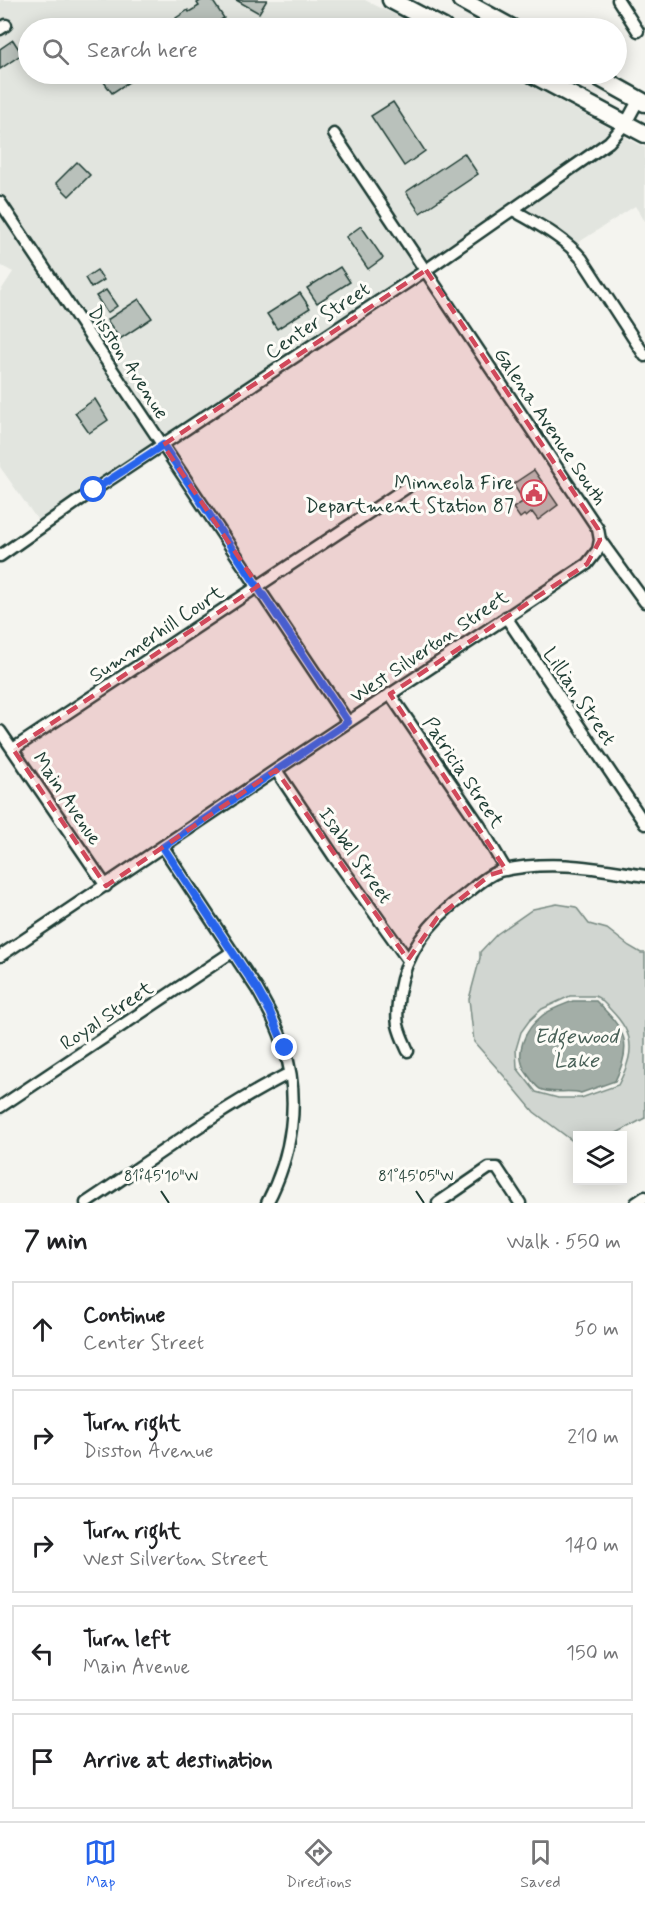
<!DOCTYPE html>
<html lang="en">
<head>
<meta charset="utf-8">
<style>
	:root { --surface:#fff; --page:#f2f2f2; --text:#202124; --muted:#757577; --line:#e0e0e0; --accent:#2563eb }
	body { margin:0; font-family:Mynerve,sans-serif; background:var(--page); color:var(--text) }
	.controls { position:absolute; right:18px; bottom:18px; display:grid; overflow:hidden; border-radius:0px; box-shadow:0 3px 15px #0003 }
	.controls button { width:54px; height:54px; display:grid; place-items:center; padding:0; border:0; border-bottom:2px solid var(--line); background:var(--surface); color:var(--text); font:30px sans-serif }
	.stop { position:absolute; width:18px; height:18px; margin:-14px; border:4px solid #2563eb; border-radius:50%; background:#fff }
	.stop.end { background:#2563eb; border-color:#fff; box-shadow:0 2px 6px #0008 }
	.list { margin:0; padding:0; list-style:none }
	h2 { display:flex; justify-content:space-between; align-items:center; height:78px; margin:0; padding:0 24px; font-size:26px }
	h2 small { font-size:20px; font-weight:400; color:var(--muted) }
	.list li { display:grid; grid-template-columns:39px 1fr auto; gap:18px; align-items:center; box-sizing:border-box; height:96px; margin:0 12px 12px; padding:0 12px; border:2px solid var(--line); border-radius:0px }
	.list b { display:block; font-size:22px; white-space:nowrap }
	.list p { margin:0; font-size:20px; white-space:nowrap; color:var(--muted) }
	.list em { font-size:20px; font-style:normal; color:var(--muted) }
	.icon { flex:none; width:33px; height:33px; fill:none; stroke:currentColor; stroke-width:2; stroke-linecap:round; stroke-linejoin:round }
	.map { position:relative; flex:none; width:645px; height:1203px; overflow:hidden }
	.search { position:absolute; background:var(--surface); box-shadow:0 3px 15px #0003; left:18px; right:18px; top:18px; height:66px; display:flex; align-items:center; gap:15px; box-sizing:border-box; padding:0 21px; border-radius:33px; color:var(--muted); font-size:22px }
	.sheet { height:618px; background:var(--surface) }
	nav { display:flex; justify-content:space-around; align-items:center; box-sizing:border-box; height:84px; border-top:2px solid var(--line); background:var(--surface); font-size:16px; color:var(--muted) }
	nav a { display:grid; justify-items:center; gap:3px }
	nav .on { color:var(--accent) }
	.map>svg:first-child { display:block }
	.built { fill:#e2e5df }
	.green { fill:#d1d6d1; stroke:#788a82; stroke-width:1.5; fill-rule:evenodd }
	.water { fill:#a3aea7; stroke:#6e8179; stroke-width:1.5 }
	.building { fill:#b9c1bb; stroke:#1f3d34; stroke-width:1.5 }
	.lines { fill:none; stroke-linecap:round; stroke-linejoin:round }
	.minor-casing { stroke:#1f3d34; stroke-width:15 }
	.trunk-casing { stroke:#1f3d34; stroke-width:21 }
	.minor { stroke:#fdfcf7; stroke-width:10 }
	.trunk { stroke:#fdfcf7; stroke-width:16 }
	.route { stroke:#2563eb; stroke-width:8 }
	.marked { fill:#d1495b; fill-opacity:0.2; stroke:#d1495b; stroke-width:4.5; stroke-dasharray:12 8; stroke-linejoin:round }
	.ticks { fill:none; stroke:#1f3d34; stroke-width:2 }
	.labels { text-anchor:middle; stroke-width:6; stroke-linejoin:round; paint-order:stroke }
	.street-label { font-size:20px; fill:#1f3d34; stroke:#fdfcf7 }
	.poi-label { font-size:20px; fill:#1f3d34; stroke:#fdfcf7; text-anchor:end }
	.water-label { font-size:21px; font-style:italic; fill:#475f56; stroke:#fdfcf7 }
	.ticks-label { font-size:15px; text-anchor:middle; fill:#1f3d34; stroke:#fdfcf7; stroke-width:6; stroke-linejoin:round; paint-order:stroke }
</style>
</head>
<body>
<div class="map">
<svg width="645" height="1203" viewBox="0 0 645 1203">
	<rect width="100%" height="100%" fill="#f4f4ef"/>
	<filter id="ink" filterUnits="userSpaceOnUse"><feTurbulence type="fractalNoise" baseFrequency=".0167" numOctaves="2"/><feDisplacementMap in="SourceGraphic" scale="12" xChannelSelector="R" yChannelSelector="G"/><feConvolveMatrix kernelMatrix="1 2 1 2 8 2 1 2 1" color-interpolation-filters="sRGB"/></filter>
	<g filter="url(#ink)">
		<!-- built -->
		<path class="built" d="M0 0H365L421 28H28V74H509L613 130 605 137 512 203 510 202 508 206 427 262 335 127 327 132 418 268 164 437 0 192V36L13 27 7 17 0 22Z
			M624 136 645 148V221L635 206 576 244 526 208 613 147Z
			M0 212 155 443 39 522 0 467V292L13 272 0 265Z"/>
		<!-- green -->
		<path class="green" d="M557 904 576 907 589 924 607 929 629 946 641 953H645V1118L613 1135 578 1136 577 1142H574L534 1112 504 1076 474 1042 469 999 480 958V952L497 934 533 909ZM570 996H595L599 998C631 1029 640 1043 618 1085L581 1098H558L536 1092 517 1068 516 1049 521 1032 529 1021 542 1009Z"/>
		<!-- water -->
		<path class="water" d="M573 1001H596C625 1030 634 1043 615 1081L581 1093C568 1089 553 1095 540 1089 535 1086 531 1079 528 1075 512 1054 525 1029 543 1015 551 1009 563 1005 573 1001Z"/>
		<!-- building -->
		<path class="building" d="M202 0H212L224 18 208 28H160L166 25 167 27 177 20 176 18 188 10 189 12 199 6 197 3Z
			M236 0H267L259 13Z
			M13 40 22 54 0 69V49Z
			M98 74H141L112 93Z
			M393 102 425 151 404 166 371 116Z
			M464 153 478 174 420 213 406 192Z
			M77 162 90 175 69 196 56 183Z
			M361 226 383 258 368 269 346 237Z
			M340 267 350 282 317 303 307 288Z
			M97 270 104 280 91 288 85 278Z
			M106 290 117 306 107 313 96 296Z
			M300 293 310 308 277 329 267 314Z
			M139 299 152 318 120 339 107 320Z
			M95 399 108 420 89 433 75 413Z
			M534 470 558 505 538 520 532 512 526 517 524 515 520 518 513 508 524 501 513 484Z"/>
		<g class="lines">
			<!-- minor casing -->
			<g class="minor-casing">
				<path id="minor" d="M618 0 638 31
					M0 29 6 25
					M334 134 598 529 600 540 645 602
					M0 202 348 722
					M513 210C537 224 564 237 582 259L645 356
					M0 556 94 490 426 270 609 142 626 123 639 99
					M506 617 645 824
					M390 694 480 826 506 870
					M0 731 106 886
					M13 749 409 486
					M276 770 335 858 408 960
					M163 847 257 989C267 1007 278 1026 284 1047 301 1099 292 1156 267 1203
					M0 956 276 770 587 564 598 550 600 540
					M408 1051C404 1042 400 1034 398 1025 396 1015 398 1003 399 993 406 950 431 919 466 894 476 886 487 875 500 871 551 859 594 868 645 876
					M0 1107 232 952
					M86 1203C153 1159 220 1108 290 1073
					M438 1203 489 1168H497L520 1203
					M636 1203 645 1197"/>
			</g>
			<!-- trunk casing -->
			<g class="trunk-casing">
				<path id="trunk" d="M391 0 444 28
					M461 0 512 28
					M532 74 645 134
					M593 74 645 103"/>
			</g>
			<!-- minor -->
			<use href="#minor" class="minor"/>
			<!-- trunk -->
			<use href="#trunk" class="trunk"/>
		</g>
	</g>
	<g class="lines" filter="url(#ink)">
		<!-- route -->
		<path class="route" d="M94 490 163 445 348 722 163 847 257 989 270 1012 285 1048"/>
	</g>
	<!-- marked area -->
	<path class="marked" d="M426 270 598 529 600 540 587 564 390 694 506 870 490 875 437 918 408 960 276 770 106 886 13 749 258 586 163 445Z"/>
	<!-- ticks -->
	<path class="ticks" d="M161 1191 169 1203M416 1191 424 1203"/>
	<!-- icons -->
	<defs>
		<g id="civic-ring" transform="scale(1.35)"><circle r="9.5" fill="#fdfcf7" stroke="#d1495b" stroke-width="1.5"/><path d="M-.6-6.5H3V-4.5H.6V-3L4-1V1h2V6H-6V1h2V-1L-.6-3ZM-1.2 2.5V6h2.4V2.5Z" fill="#d1495b"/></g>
	</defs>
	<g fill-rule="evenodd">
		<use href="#civic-ring" x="534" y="493"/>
	</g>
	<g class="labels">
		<!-- street labels -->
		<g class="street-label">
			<text transform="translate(317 320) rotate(-34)" y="7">Center Street</text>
			<text transform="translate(129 362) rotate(57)" y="7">Disston Avenue</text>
			<text transform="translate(551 426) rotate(56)" y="7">Galena Avenue South</text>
			<text transform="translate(156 633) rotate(-34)" y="7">Summerhill Court</text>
			<text transform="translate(429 646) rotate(-34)" y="7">West Silverton Street</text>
			<text transform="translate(580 696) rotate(56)" y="7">Lillian Street</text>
			<text transform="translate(464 772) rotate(56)" y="7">Patricia Street</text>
			<text transform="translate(68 798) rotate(56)" y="7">Main Avenue</text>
			<text transform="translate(356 855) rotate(55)" y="7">Isabel Street</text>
			<text transform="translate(106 1015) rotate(-34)" y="7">Royal Street</text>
		</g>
		<!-- poi labels -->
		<g class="poi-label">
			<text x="514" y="489">Minneola Fire<tspan x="514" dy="23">Department Station 87</tspan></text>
		</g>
		<!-- water labels -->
		<g class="water-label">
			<text x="576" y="1043">Edgewood<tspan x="576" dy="24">Lake</tspan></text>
		</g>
	</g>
	<g class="ticks-label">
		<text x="161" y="1181">81°45'10"W</text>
		<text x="416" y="1181">81°45'05"W</text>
	</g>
</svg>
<div class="controls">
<button><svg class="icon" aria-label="layers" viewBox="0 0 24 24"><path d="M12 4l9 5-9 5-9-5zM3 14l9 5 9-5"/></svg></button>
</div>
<div class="stop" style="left:94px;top:490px"></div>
<div class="stop end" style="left:285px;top:1048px"></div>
<div class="search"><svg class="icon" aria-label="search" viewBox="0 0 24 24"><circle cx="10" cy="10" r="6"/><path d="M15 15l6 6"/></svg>Search here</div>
</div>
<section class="sheet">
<h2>7 min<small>Walk · 550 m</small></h2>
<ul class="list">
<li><svg class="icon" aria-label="ahead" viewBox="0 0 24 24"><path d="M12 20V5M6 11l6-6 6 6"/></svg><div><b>Continue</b><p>Center Street</p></div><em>50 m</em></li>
<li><svg class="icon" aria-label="right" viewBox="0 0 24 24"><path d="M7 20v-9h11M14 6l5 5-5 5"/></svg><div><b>Turn right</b><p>Disston Avenue</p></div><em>210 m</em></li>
<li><svg class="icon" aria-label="right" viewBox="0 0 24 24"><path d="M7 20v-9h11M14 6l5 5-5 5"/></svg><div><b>Turn right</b><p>West Silverton Street</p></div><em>140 m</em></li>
<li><svg class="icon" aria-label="left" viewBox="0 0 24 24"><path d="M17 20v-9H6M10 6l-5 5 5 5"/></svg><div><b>Turn left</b><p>Main Avenue</p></div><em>150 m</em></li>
<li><svg class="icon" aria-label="arrive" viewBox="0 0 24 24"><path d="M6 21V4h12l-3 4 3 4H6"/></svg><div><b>Arrive at destination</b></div></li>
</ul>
</section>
<nav>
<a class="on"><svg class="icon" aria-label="map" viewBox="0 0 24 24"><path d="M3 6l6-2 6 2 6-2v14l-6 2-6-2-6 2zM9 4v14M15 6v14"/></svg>Map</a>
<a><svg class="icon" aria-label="directions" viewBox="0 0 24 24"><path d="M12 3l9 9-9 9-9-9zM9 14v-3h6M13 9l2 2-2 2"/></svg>Directions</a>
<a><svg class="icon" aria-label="saved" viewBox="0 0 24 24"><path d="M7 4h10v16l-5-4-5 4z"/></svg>Saved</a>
</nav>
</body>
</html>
